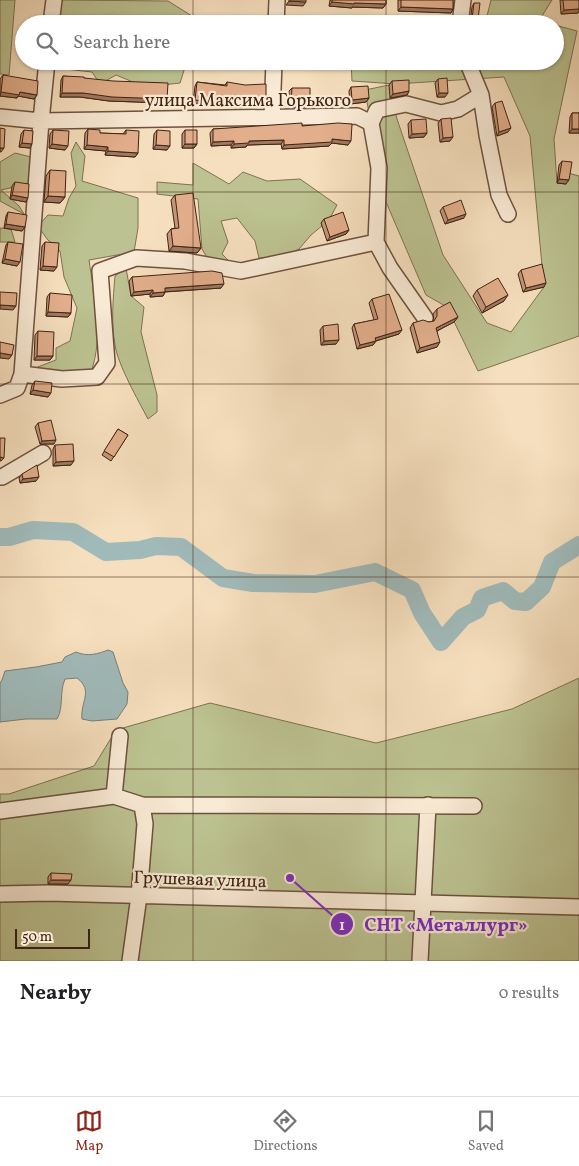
<!DOCTYPE html>
<html lang="en">
<head>
<meta charset="utf-8">
<style>
	:root { --surface:#fff; --page:#f2f2f2; --text:#202124; --muted:#757577; --line:#e0e0e0; --accent:#8f2418 }
	body { margin:0; font-family:Vollkorn,serif; background:var(--page); color:var(--text) }
	.scale { position:absolute; left:15px; bottom:12px; width:75px; box-sizing:border-box; padding-left:5px; border:2px solid #412314; border-top:0; font-size:14px; line-height:18px; white-space:nowrap; color:#412314; -webkit-text-stroke:4px #f9ead5; paint-order:stroke }
	.list { margin:0; padding:0; list-style:none }
	h2 { display:flex; justify-content:space-between; align-items:center; height:65px; margin:0; padding:0 20px; font-size:21px }
	h2 small { font-size:16px; font-weight:400; color:var(--muted) }
	.icon { flex:none; width:28px; height:28px; fill:none; stroke:currentColor; stroke-width:2; stroke-linecap:round; stroke-linejoin:round }
	.map { position:relative; flex:none; width:579px; height:961px; overflow:hidden }
	.search { position:absolute; background:var(--surface); box-shadow:0 1px 4px #0004; left:15px; right:15px; top:15px; height:55px; display:flex; align-items:center; gap:12px; box-sizing:border-box; padding:0 18px; border-radius:28px; color:var(--muted); font-size:19px }
	.sheet { height:135px; background:var(--surface) }
	nav { display:flex; justify-content:space-around; align-items:center; box-sizing:border-box; height:70px; border-top:1px solid var(--line); background:var(--surface); font-size:14px; color:var(--muted) }
	nav a { display:grid; justify-items:center; gap:2px }
	nav .on { color:var(--accent) }
	.map>svg:first-child { display:block }
	.green { fill:#bcc291; stroke:#7e7252 }
	.water { fill:#a0baba; stroke:#7a7e78 }
	.lines { fill:none; stroke-linecap:round; stroke-linejoin:round }
	.river { stroke:#a0baba; stroke-width:18 }
	.minor-casing { stroke:#6e523e; stroke-width:18 }
	.minor { stroke:#f9ead5; stroke-width:15 }
	.wall { fill:#c29678; stroke:#412314 }
	.shaded-wall { fill:#9e7a61; stroke:#412314 }
	.building { fill:#e2ae8b; stroke:#412314 }
	.grid { fill:none; stroke:#412314; stroke-width:1; stroke-opacity:0.55 }
	.labels { text-anchor:middle; stroke-width:4.5; stroke-linejoin:round; paint-order:stroke }
	.street-label { font-size:18px; fill:#412314; stroke:#f9ead5 }
	.leader { fill:none; stroke:#7b2cbf; stroke-width:2 }
	.callout-dot { fill:#7b2cbf; stroke:#f9ead5; stroke-width:2 }
	.mark-label { font-size:15px; text-anchor:middle; font-weight:bold; fill:#fff }
	.callout-label { font-size:19px; text-anchor:middle; font-weight:bold; fill:#7b2cbf; stroke:#f9ead5; stroke-width:4.5; stroke-linejoin:round; paint-order:stroke }
</style>
</head>
<body>
<div class="map">
<svg width="579" height="961" viewBox="0 0 579 961">
	<rect width="100%" height="100%" fill="#f6dfbe"/>
	<filter id="stains"><feTurbulence type="fractalNoise" baseFrequency=".004" numOctaves="4"/><feColorMatrix values="0 0 0 0 .2 0 0 0 0 .09 0 0 0 0 .02 0 0 0 .5 -.17"/></filter>
	<radialGradient id="worn" r=".72"><stop offset=".6" stop-color="#630" stop-opacity="0"/><stop offset="1" stop-color="#630" stop-opacity=".3"/></radialGradient>
	<!-- green -->
	<path class="green" d="M0 0H15L9 75 0 74Z
		M61 0 168 1 192 16 191 24H59Z
		M491 0H552L539 21 550 24H485Z
		M555 25 577 31 554 139 557 183 568 173 579 176V336L478 371 447 307 426 295 383 195 365 90 389 85 397 119 443 255 487 323 511 332 544 287 530 136 504 77 396 84 352 81 351 61H555Z
		M56 61H187L180 83 145 87 116 75 100 84 92 72 56 68Z
		M76 142 85 156 82 181 138 198V228L134 252 89 260C94 296 104 336 91 372L63 373 35 368 56 360V348L70 341 77 308 64 277 60 251 47 239 38 226 48 215 63 216 69 198 76 186 71 153Z
		M15 153 31 157 28 184 1 190 19 206 24 214 0 201V162Z
		M193 163 229 184 243 172 267 181 300 179 337 205 329 220 311 235 299 249 280 258H259L255 241 237 218 221 221 228 242 222 254 231 263 212 266 202 249 198 199 157 194V182L193 185Z
		M0 228 11 229 15 242H0Z
		M126 268 131 296 144 307 141 332 157 395V412L148 419C138 400 118 365 115 345 111 323 113 299 115 276Z
		M579 678V961H0V794H9L94 766 116 730 210 703 376 743 512 709Z"/>
	<!-- water -->
	<path class="water" d="M108 650 113 652 123 683 128 692 127 704 117 719 92 721 82 719C80 702 94 691 77 678L65 679C59 693 64 707 57 719H26L0 722V683L2 680 5 671 36 667 62 662 65 657 76 652C87 657 98 654 108 650Z"/>
	<g class="lines">
		<!-- river -->
		<path class="river" d="M0 537H9L33 530 73 532 106 552 140 550 156 546 181 547 223 578 253 583 315 584 375 572 412 590 422 613 441 642 463 617 477 610 482 598 503 591 515 601 526 602 542 587 552 562 579 545"/>
		<!-- minor casing -->
		<g class="minor-casing">
			<path id="minor" d="M51 24 54 0
				M276 24 277 0
				M460 24 463 0
				M467 61 481 95 487 135 499 195 508 214
				M0 117 41 121 357 116 371 123 377 110 406 104 441 113 458 109 481 95
				M272 118 274 61
				M371 123 379 168 376 242 390 268 425 318
				M22 374 62 379 97 377 107 363 100 271 136 258 185 261 241 271 376 242
				M0 395 17 388 22 374 41 121 47 61
				M0 477H2L43 453
				M114 796 120 736
				M0 811 114 796 142 805 474 806
				M0 894 48 893 579 907
				M130 961 139 896 145 824 142 805
				M420 961 428 805"/>
		</g>
		<!-- minor -->
		<use href="#minor" class="minor"/>
	</g>
	<!-- wall -->
	<path class="wall" d="M330 0H386V4L383 8 352 7V8L329 6Z
		M398 0H453V9L451 13 398 11Z
		M560 0H579L578 13 561 14Z
		M474 3 475 23H470L472 7Z
		M3 75 37 95 34 99 18 96 17 98 0 96V79Z
		M63 76 84 78 167 99 165 103 109 101 80 97H60L61 80Z
		M438 79 445 97H437L435 83Z
		M392 81 409 91 407 95 390 98 389 85Z
		M197 82 225 85 227 82 263 106 238 107 212 104 211 106 193 103 195 86Z
		M351 87 369 98 366 102 350 104 349 91Z
		M292 88 310 103 307 107H289V91Z
		M495 103 508 132 497 136 492 107Z
		M572 113H579V133H569L570 117Z
		M441 119 450 141 440 142 438 123Z
		M411 120 427 133 424 137 409 138 408 124Z
		M302 126 348 145 332 143 329 146 282 149 281 144 247 145 246 147 231 148V145L211 146 210 133 213 129Z
		M88 129 100 133 123 134 126 130 138 153 135 157 105 155 106 151 84 149 85 133Z
		M24 130 30 148 19 147 21 134Z
		M53 130 65 150 49 148 50 134Z
		M157 130 167 150 153 149 154 134Z
		M185 130 197 144 194 148H182V134Z
		M562 161 566 184 557 183 559 165Z
		M50 170 65 197 60 203 44 202 46 176Z
		M15 182 26 202 10 199 12 186Z
		M175 195 201 248 197 253 169 251 167 234 171 229 175 228 171 200Z
		M443 207 464 218 445 224 440 211Z
		M8 212 25 227 22 231 4 228 6 216Z
		M324 219 349 230 346 234 327 241 321 223Z
		M8 242 17 266 2 263 6 245Z
		M45 242 54 271 40 270 42 246Z
		M521 270 544 287 523 292 518 274Z
		M132 277 221 288 165 292 163 296 150 297V294L131 296 129 281Z
		M477 290 504 301 482 313 473 296Z
		M50 293 71 313 68 317 46 316 47 297Z
		M372 299 399 334 376 341 373 345 357 349 352 328 354 324 374 320 369 303Z
		M437 309 458 317 454 322 437 331V347L417 353 410 328 413 323 429 322 434 321 433 314Z
		M323 326 336 344 321 345 320 330Z
		M38 331 53 356 50 360H34L35 335Z
		M35 381 48 397 30 394 32 385Z
		M38 423 54 444H40L35 427Z
		M118 429 128 435 111 461 102 455Z
		M55 445 71 465 53 466V449Z
		M22 474 36 481 20 483 19 478Z
		M51 873 68 884H48V877Z"/>
	<!-- shaded-wall -->
	<path class="shaded-wall" d="M289 1 306 2 303 6 286 5Z
		M332 2 386 4 383 8 352 7V8L329 6Z
		M401 7 453 9 451 13 398 11Z
		M579 9V11L578 13 561 14 564 10Z
		M472 19H478L475 23H470Z
		M409 91 407 95 390 98 393 94Z
		M1 92H20L37 95 34 99 18 96 17 98 0 96Z
		M62 93H83L167 99 165 103 109 101 80 97H60Z
		M439 93H448L445 97H437Z
		M369 98 366 102 350 104 352 100Z
		M195 100H214L266 103 263 106 238 107 212 104 211 106 193 103Z
		M310 103 307 107H289L291 104Z
		M511 128 508 132 497 136 499 132Z
		M572 129H579V133H569Z
		M427 133 424 137 409 138 412 134Z
		M453 137 450 141 440 142 443 138Z
		M332 139 351 141 348 145 332 143 329 146 282 149 284 145Z
		M284 140 281 144 247 145 246 147 231 148 234 144 249 141Z
		M234 141 231 145 211 146 213 142Z
		M22 143 32 144 30 148 19 147Z
		M52 144 68 146 65 150 49 148Z
		M185 144H197L194 148H182Z
		M87 145 108 147 106 151 84 149Z
		M156 145 170 146 167 150 153 149Z
		M0 148H4L1 152H0Z
		M108 151 138 153 135 157 105 155Z
		M559 179 569 180 566 184 557 183Z
		M12 195 28 198 26 202 10 199Z
		M48 196 65 197 60 203 44 202Z
		M466 214 464 218 445 224 448 220Z
		M6 224 25 227 22 231 4 228Z
		M349 230 346 234 327 241 330 237Z
		M173 246 201 248 197 253 169 251Z
		M5 259 20 262 17 266 2 263Z
		M43 266 57 267 54 271 40 270Z
		M546 283 544 287 523 292 526 288Z
		M224 284 221 288 162 292 165 288Z
		M153 290 150 294 131 296 134 292Z
		M165 292 163 296 150 297 153 293Z
		M508 295 504 301 482 313 486 307Z
		M0 305 16 306 13 310 0 309Z
		M48 312 71 313 68 317 46 316Z
		M458 317 454 322 433 333 436 328Z
		M402 330 399 334 372 342 375 338Z
		M339 340 336 344 321 345 324 341Z
		M376 341 373 345 357 349 360 345Z
		M440 342 437 347 417 353 420 348Z
		M0 353 12 355 9 359 0 358Z
		M37 356H53L50 360H34Z
		M33 390 51 393 48 397 30 394Z
		M56 440 54 444H40L42 441Z
		M0 457 4 458 1 461H0Z
		M74 461 71 465 53 466 56 462Z
		M39 477 36 481 20 483 23 479Z
		M51 880H71L68 884H48Z"/>
	<!-- building -->
	<path class="building" d="M289 0H306V2L289 1Z
		M332 0H386V4L354 3V4L332 2Z
		M401 0H453V9L401 7Z
		M563 0H579V9L564 10Z
		M474 3H480L478 19H472Z
		M3 75 38 81 37 95 20 92 19 95 1 92Z
		M63 76 84 77V78L113 81 168 83 167 99 112 97 83 93H62Z
		M447 78 448 93H439L438 79Z
		M409 80V91L393 94 392 81Z
		M197 82 227 86V82L245 85 266 84V103L241 104 214 100V102L195 100Z
		M368 86 369 98 352 100 351 87Z
		M292 88H310V103L291 104Z
		M502 101 511 128 499 132 495 103Z
		M572 113H579V129H572Z
		M451 118 453 137 443 138 441 119Z
		M426 119 427 133 412 134 411 120Z
		M302 123V126L338 123 352 124 351 141 332 139V142L284 145V140L249 141V143L234 144V141L213 142V129Z
		M0 128 5 129 4 148H0Z
		M88 129 100 130V133L126 134V130L139 131 138 153 108 151V147L87 145Z
		M24 130 33 131 32 144 22 143Z
		M53 130 69 131 68 146 52 144Z
		M157 130 170 131V146L156 145Z
		M185 130H197V144H185Z
		M562 161 572 162 569 180 559 179Z
		M50 170 66 171 65 197 48 196Z
		M15 182 29 184 28 198 12 195Z
		M193 193 201 248 173 246 171 229 179 228 175 195Z
		M461 200 466 214 448 220 443 207Z
		M8 212 27 215 25 227 6 224Z
		M343 212 349 230 330 237 324 219Z
		M8 242 23 244 20 262 5 259Z
		M45 242 59 243 57 267 43 266Z
		M542 264 546 283 526 288 521 270Z
		M212 271 222 273 224 284 165 288V292L153 293V290L134 292 132 277Z
		M498 278 508 295 486 307 477 290Z
		M0 292 17 293 16 306 0 305Z
		M50 293 72 295 71 313 48 312Z
		M389 294 402 330 375 338 376 341 360 345 354 324 378 319 372 299Z
		M450 302 458 317 436 328 440 342 420 348 413 323 423 320 429 322 434 321 437 316V309Z
		M338 324 339 340 324 341 323 326Z
		M38 331 54 332 53 356H37Z
		M0 342 14 345 12 355 0 353Z
		M35 381 52 383 51 393 33 390Z
		M51 420 56 440 42 441 38 423Z
		M118 429 128 435 114 457 104 451Z
		M0 438H5L4 458 0 457Z
		M73 444 74 461 56 462 55 445Z
		M37 465 39 477 23 479 22 474Z
		M51 873 72 874 71 880H51Z"/>
	<!-- grid -->
	<path class="grid" d="M193 0V24M386 0V24M193 61V961M386 61V961M0 192H579M0 384H579M0 577H579M0 769H579"/>
	<g class="labels">
		<!-- street labels -->
		<g class="street-label">
			<text x="248" y="106">улица Максима Горького</text>
			<text transform="translate(200 879) rotate(2)" y="6">Грушевая улица</text>
		</g>
	</g>
	<!-- callouts -->
	<path class="leader" d="M290 878L342 924"/>
	<g class="callout-dot">
		<circle cx="290" cy="878" r="5"/>
		<circle cx="342" cy="924" r="12"/>
	</g>
	<g class="mark-label">
		<text x="342" y="930">1</text>
	</g>
	<g class="callout-label">
		<text x="446" y="931">СНТ «Металлург»</text>
	</g>
	<rect width="100%" height="100%" filter="url(#stains)"/>
	<rect width="100%" height="100%" fill="url(#worn)"/>
</svg>
<div class="scale">50 m</div>
<div class="search"><svg class="icon" aria-label="search" viewBox="0 0 24 24"><circle cx="10" cy="10" r="6"/><path d="M15 15l6 6"/></svg>Search here</div>
</div>
<section class="sheet">
<h2>Nearby<small>0 results</small></h2>
<ul class="list">
</ul>
</section>
<nav>
<a class="on"><svg class="icon" aria-label="map" viewBox="0 0 24 24"><path d="M3 6l6-2 6 2 6-2v14l-6 2-6-2-6 2zM9 4v14M15 6v14"/></svg>Map</a>
<a><svg class="icon" aria-label="directions" viewBox="0 0 24 24"><path d="M12 3l9 9-9 9-9-9zM9 14v-3h6M13 9l2 2-2 2"/></svg>Directions</a>
<a><svg class="icon" aria-label="saved" viewBox="0 0 24 24"><path d="M7 4h10v16l-5-4-5 4z"/></svg>Saved</a>
</nav>
</body>
</html>
